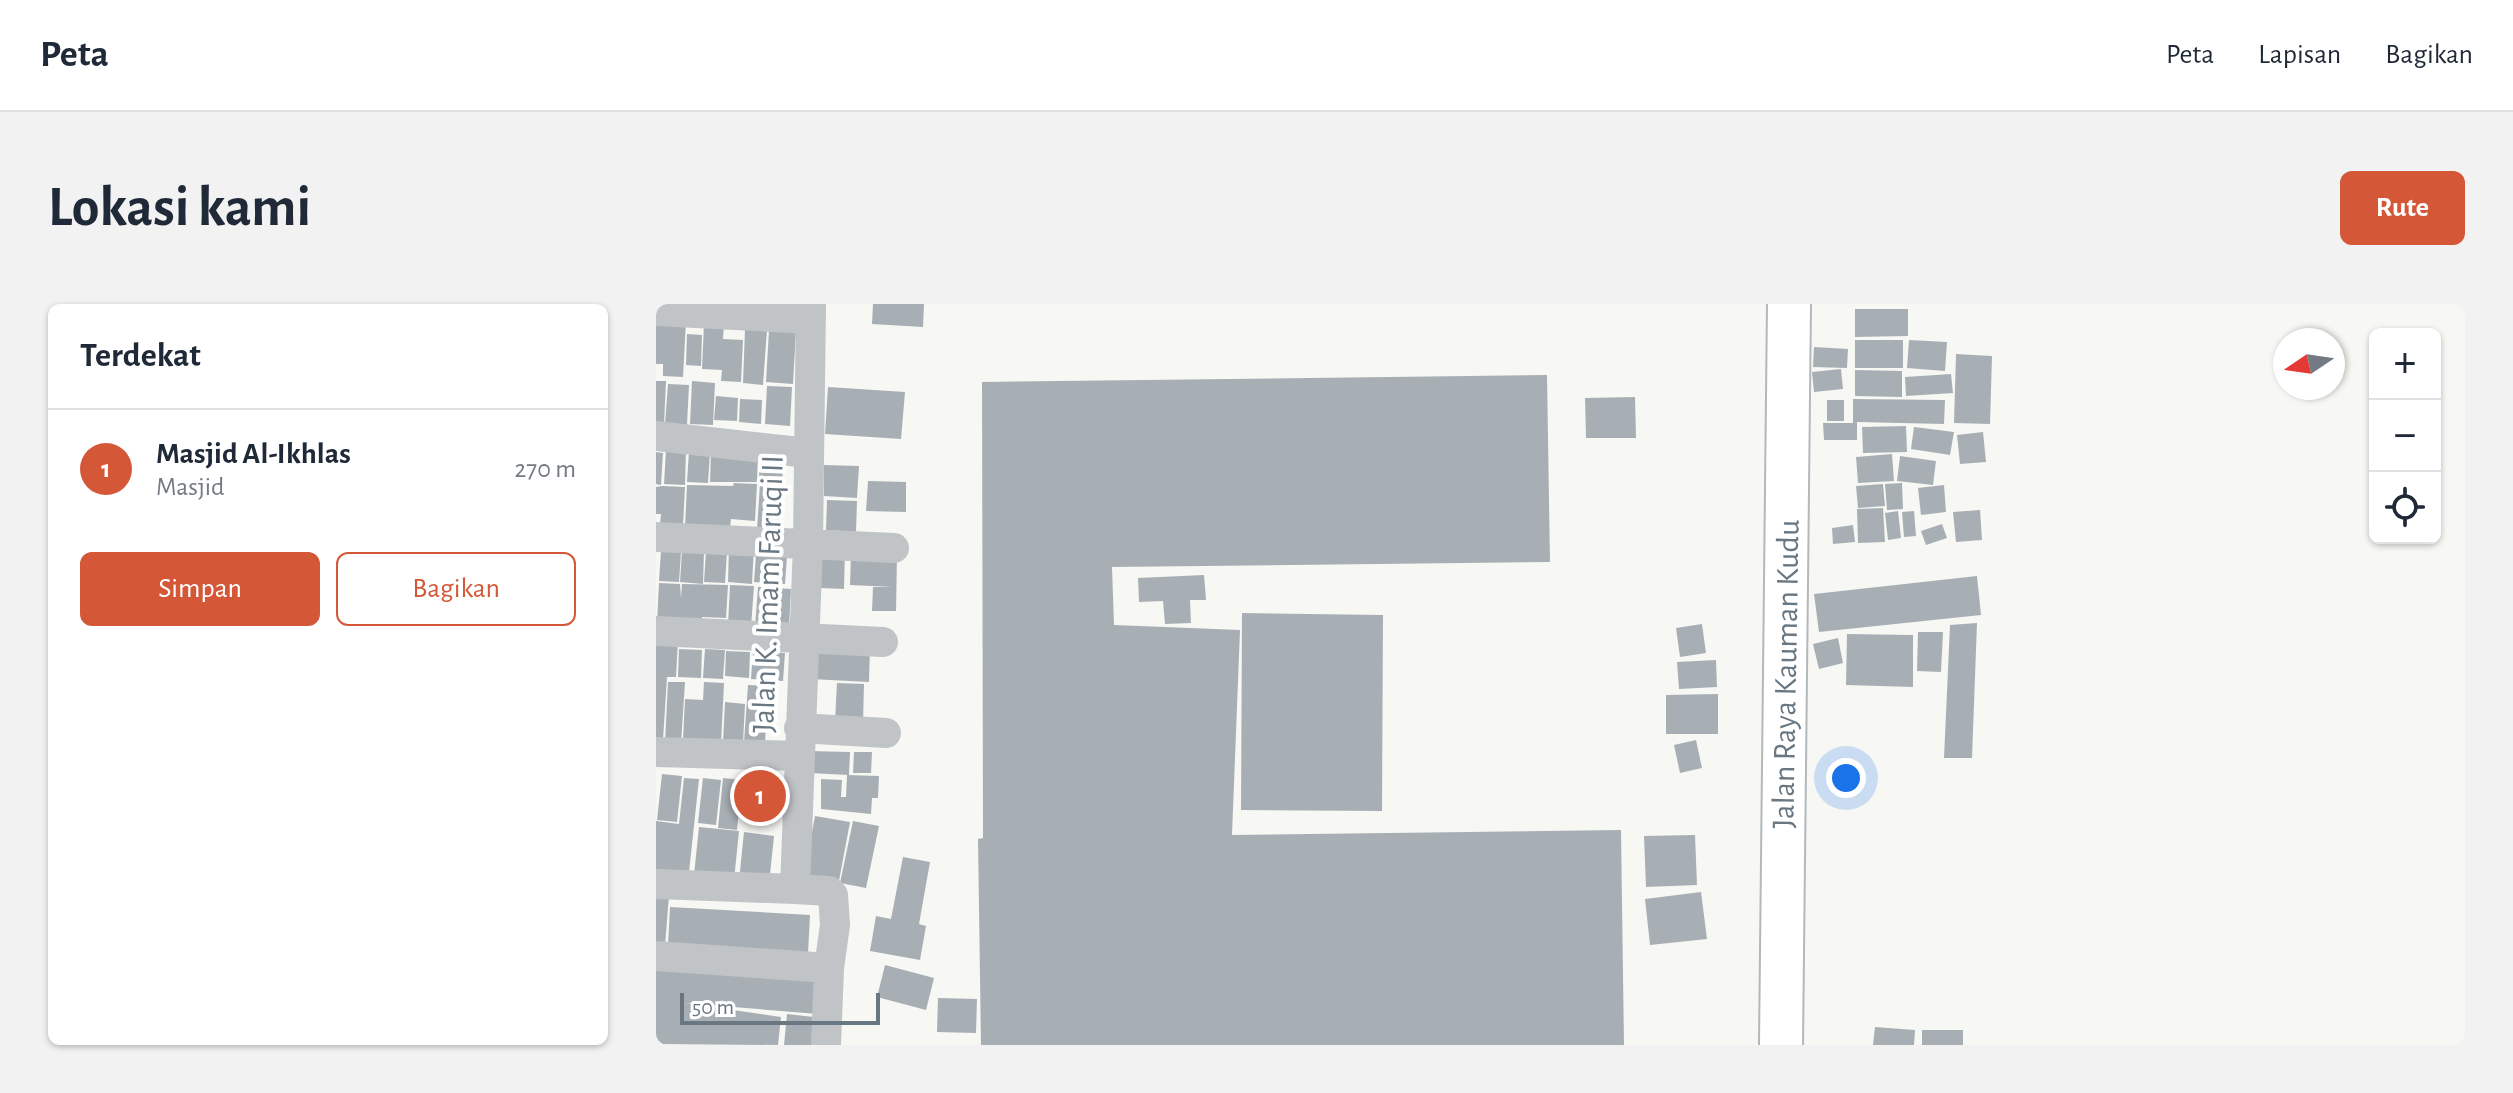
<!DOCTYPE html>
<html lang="id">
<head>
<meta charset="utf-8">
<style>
	:root { --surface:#fff; --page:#f2f2f3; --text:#1f2937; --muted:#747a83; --line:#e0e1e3; --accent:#d45837 }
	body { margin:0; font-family:"Alegreya Sans",sans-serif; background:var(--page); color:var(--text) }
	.controls { position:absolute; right:24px; top:24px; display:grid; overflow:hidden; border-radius:12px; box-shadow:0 2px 6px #0004 }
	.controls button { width:72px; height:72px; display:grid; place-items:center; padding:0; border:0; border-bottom:2px solid var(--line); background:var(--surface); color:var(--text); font:40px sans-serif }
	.compass { position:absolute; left:1617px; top:24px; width:72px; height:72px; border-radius:50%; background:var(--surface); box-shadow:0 2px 6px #0004; rotate:257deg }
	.scale { position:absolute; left:24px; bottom:20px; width:200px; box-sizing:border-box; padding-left:8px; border:4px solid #687782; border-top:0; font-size:22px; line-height:28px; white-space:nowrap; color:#687782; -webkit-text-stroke:6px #fff; paint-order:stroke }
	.you { position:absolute; left:1190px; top:474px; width:28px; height:28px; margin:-20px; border:6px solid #fff; border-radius:50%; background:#1a73e8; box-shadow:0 0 0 12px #1a73e833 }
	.badge { display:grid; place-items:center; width:52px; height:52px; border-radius:50%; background:var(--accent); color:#fff; font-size:26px; font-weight:700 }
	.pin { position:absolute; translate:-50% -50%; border:4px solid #fff; box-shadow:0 2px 8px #0006 }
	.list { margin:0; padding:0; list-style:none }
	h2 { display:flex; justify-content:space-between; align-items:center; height:104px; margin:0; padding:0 32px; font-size:34px }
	h2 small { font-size:26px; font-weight:400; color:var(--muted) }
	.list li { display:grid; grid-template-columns:52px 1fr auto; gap:24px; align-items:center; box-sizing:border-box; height:120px; padding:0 32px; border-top:2px solid var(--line) }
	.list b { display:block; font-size:30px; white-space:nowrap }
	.list p { margin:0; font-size:26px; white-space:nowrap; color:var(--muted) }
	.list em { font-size:26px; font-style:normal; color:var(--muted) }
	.actions { display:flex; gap:16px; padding:24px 32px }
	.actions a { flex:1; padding:18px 0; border:2px solid var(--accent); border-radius:12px; text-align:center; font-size:28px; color:var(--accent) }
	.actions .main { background:var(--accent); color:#fff }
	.icon { flex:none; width:44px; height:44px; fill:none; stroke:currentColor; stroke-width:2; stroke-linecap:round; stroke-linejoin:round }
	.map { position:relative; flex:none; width:1809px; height:741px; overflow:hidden; border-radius:12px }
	header { display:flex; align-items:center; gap:48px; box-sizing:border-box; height:112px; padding:0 40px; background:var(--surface); border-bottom:2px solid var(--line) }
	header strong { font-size:38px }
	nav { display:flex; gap:44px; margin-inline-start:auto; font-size:28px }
	.intro { display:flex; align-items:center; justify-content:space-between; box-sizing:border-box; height:192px; padding:0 48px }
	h1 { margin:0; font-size:56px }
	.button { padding:20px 36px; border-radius:12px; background:var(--accent); color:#fff; font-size:28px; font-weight:700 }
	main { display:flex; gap:48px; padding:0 48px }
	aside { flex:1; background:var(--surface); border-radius:12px; box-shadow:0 2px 6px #0004 }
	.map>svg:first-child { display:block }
	.building { fill:#a8afb4 }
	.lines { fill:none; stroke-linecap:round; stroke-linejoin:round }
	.secondary-casing { stroke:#b3b8bb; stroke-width:46 }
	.street { stroke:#c0c4c7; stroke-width:30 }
	.secondary { stroke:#fff; stroke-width:42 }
	.labels { text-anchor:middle; stroke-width:8; stroke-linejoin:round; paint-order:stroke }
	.street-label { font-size:32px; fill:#687782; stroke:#fff }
</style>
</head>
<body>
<header>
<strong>Peta</strong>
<nav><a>Peta</a><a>Lapisan</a><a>Bagikan</a></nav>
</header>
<div class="intro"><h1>Lokasi kami</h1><a class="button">Rute</a></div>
<main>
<aside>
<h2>Terdekat<small></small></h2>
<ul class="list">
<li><span class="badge">1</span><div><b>Masjid Al-Ikhlas</b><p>Masjid</p></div><em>270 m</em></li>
</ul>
<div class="actions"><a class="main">Simpan</a><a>Bagikan</a></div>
</aside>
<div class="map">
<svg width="1809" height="741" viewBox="0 0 1809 741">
	<rect width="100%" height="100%" fill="#f7f7f4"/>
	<!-- building -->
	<path class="building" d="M217 0H268L267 23 216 20Z
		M1199 5H1252V32L1199 33Z
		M0 16 30 17 27 73 7 72V60H0Z
		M48 20H68L67 35 87 36 85 78 65 77 66 66 46 65Z
		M89 25 111 26 107 81 87 79Z
		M113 26 140 27 137 80 110 78Z
		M31 30 46 31 45 62 30 61Z
		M1199 36H1247V64H1199Z
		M1253 36 1291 38 1289 67 1251 64Z
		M1158 43 1192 45 1191 64 1157 63Z
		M1300 50 1336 52 1334 120 1298 119Z
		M1185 65 1187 85 1158 88 1156 68Z
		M1199 66 1246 67V93L1199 92Z
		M1295 70 1297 89 1250 92 1249 73Z
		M891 71 894 258 456 263 458 321 584 326 576 531 965 526 968 741H325L322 535 327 534 326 78Z
		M0 77H10L8 121 0 120Z
		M36 77 59 79 57 121 34 120Z
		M12 80 33 81 31 121 9 120Z
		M111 82 136 83 134 122 109 120Z
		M172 83 249 88 245 135 169 130Z
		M60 92 82 94 81 117 58 116Z
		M979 93 980 134H930L929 94Z
		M84 95 106 96 105 120 83 118Z
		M1197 95 1289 96 1288 120 1201 118V136H1168L1167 119H1197Z
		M1171 96H1188V117H1171Z
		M1250 122 1251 148 1207 149 1206 123Z
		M1258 123 1298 128 1294 151 1255 145Z
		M1327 128 1330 158 1304 160 1301 131Z
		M10 146 30 147 29 181 8 180Z
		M33 147 54 148 52 179 31 178Z
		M55 147 102 151 101 178H54Z
		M0 148 7 149 5 181 0 180Z
		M104 149 128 150 126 179 103 178Z
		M1236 150 1238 177 1202 179 1200 153Z
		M1244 152 1280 157 1277 181 1241 177Z
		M168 161 203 162 201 194 168 192Z
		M212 177 250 178V208L210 207Z
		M78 179 101 180 99 217 75 215 74 224 29 223 31 181 77 182Z
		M1246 179 1247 205 1231 206 1229 180Z
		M104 180 125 181 123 226 101 225Z
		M1227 180 1229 202 1202 204 1200 182Z
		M1288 181 1290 208 1265 211 1262 184Z
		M6 182 29 183 27 222 4 221 5 210H0V183Z
		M171 196 201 197 200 228 170 226Z
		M1227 204 1229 238 1202 239 1201 205Z
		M1324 206 1326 236 1300 238 1297 208Z
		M1242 207 1245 234 1232 236 1229 209Z
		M1258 207 1260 232 1248 233 1246 208Z
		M1286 220 1291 234 1270 241 1265 227Z
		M1197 221 1199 238 1177 240 1176 224Z
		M73 241 98 242 96 280 72 278Z
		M165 244 189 245 188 285 164 284Z
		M5 247 25 248 23 278 3 277Z
		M26 247 48 248 47 280 24 278Z
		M50 247 71 248 69 279 48 278Z
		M195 249 241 251 240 307H216L217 283H237L194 281Z
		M100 251 131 252 129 280 98 278Z
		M548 271 550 296H534L535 319 509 320 507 297 483 298 482 274Z
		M1321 272 1325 311 1163 328 1158 290Z
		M3 279 24 280 25 294 26 280 72 281 70 314 46 313V321L1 319Z
		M74 281 98 282 95 323 72 321Z
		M102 283 135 285 133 324 99 323Z
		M586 309 727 311 726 507 585 506Z
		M1321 319 1316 454H1288L1294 321Z
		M1046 320 1050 349 1024 353 1020 324Z
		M1262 328H1287L1285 368 1261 367Z
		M1191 330 1257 331V383L1190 381Z
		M0 334 22 336 20 373H11L7 436H0Z
		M1182 334 1187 359 1163 365 1157 340Z
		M156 340 214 342 213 378 155 375Z
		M23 345 46 346 45 374 22 373Z
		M49 345 69 346 67 375 47 374Z
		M70 347 94 348 93 374 69 372Z
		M97 347 129 349 127 377 95 375Z
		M1060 356 1061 383 1023 385 1021 358Z
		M12 378H29L25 440 9 439Z
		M48 378 68 379 65 440 27 436 29 395 47 396Z
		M181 379 208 380 207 419 179 417Z
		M92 381 112 382 109 439 88 438Z
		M1062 390V430H1010V391Z
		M69 398 89 400 87 439 67 438Z
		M1040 436 1046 464 1024 469 1018 441Z
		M153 447 194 448 193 471 153 469Z
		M198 448H216L215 469H197Z
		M89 469 121 470 119 515 88 514Z
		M6 470 26 472 21 518 1 516Z
		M191 471 223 472 222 494H216L215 510 165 505V475L186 476 185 493H190Z
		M28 474 43 475 33 568 0 565V517L23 520Z
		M47 474 65 476 60 521 42 519Z
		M67 474 86 476 81 526 62 524Z
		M159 512 194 518 182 582 147 575Z
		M197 517 223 522 210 584 184 579Z
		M43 523 83 527 78 576 38 571Z
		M88 528 118 532 113 580 83 577Z
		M1039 531 1041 581 990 583 988 532Z
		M247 553 274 558 263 620 270 622 264 656 214 647 220 612 235 615Z
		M1045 588 1051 635 994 641 989 595Z
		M0 590 13 591 9 642 0 641Z
		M14 603 154 611 152 650 12 641Z
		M229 661 278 674 270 706 221 693Z
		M0 664 163 677 162 710 28 699 125 713 122 741 0 740Z
		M282 694 321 695 320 729 281 728Z
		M131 710 158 713 156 741H128Z
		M1219 723 1259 726 1258 741H1217Z
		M1266 726H1307V741H1266Z"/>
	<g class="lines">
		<!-- secondary casing -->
		<g class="secondary-casing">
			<path id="secondary" d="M1125 741 1133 0"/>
		</g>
		<!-- street -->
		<path class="street" d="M155 0 152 240 139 585 173 587 177 591 179 621 173 664 170 741
			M0 7 155 15
			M0 132 152 149
			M0 233 238 244
			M0 327 227 338
			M143 424 230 429
			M0 448 142 452
			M0 580 139 585
			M0 652 173 664"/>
		<!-- secondary -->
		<use href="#secondary" class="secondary"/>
	</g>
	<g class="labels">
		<!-- street labels -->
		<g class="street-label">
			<text transform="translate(111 290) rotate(-88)" y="11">Jalan K. Imam Faruqi II</text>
			<text transform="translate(1129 370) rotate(-89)" y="11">Jalan Raya Kauman Kudu</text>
		</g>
	</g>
</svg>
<div class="controls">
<button>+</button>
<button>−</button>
<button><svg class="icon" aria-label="locate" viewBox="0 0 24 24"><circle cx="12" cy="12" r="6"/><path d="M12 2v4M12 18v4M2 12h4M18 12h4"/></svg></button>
</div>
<svg class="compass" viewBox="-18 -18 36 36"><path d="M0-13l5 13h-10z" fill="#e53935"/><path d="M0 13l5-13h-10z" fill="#747a83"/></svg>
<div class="scale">50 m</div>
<div class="you"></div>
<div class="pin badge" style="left:104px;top:492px">1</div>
</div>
</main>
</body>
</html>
